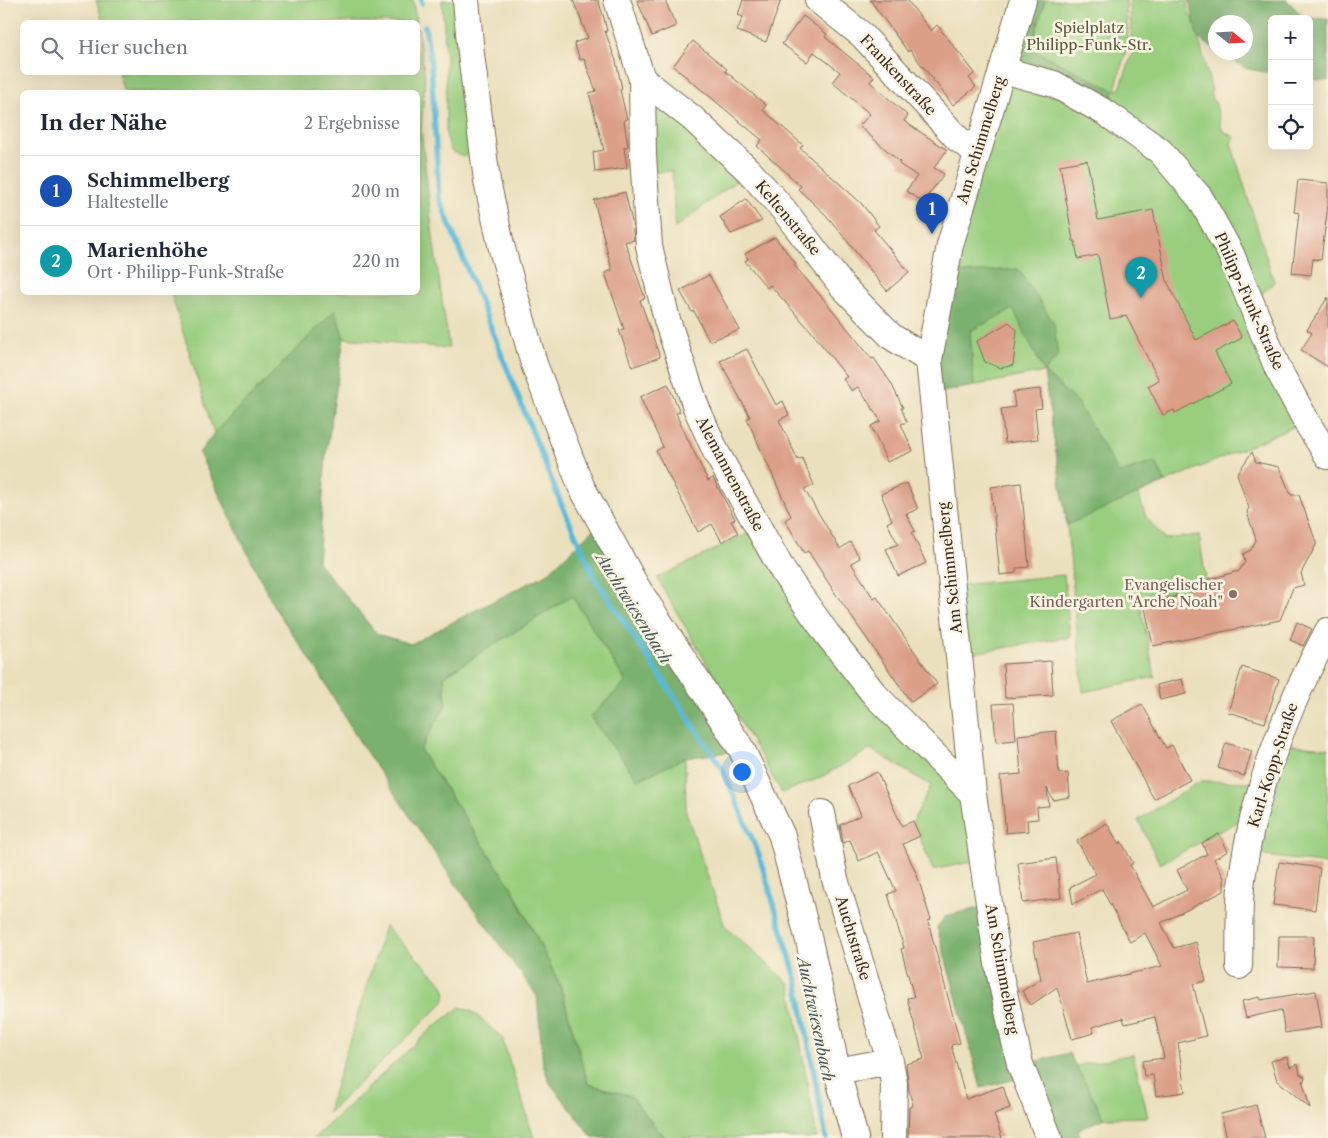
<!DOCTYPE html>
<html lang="de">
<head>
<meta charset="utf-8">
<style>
	:root { --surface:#fff; --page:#f6f6f7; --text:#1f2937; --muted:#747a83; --line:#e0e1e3; --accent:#db2777 }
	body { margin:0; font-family:"Libre Caslon Text",serif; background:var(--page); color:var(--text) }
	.controls { position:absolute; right:15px; top:15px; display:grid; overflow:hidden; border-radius:8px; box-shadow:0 5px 20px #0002 }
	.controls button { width:45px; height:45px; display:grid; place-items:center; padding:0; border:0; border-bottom:1px solid var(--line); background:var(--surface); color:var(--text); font:25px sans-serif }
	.compass { position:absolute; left:1208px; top:15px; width:45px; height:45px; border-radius:50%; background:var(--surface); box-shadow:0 5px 20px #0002; rotate:108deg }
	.you { position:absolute; left:741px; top:771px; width:18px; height:18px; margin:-12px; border:4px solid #fff; border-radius:50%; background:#1a73e8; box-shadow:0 0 0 8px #1a73e833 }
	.badge { display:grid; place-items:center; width:32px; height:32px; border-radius:50%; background:var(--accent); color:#fff; font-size:16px; font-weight:700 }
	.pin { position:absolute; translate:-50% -41px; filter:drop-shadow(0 1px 2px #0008) }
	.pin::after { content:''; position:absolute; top:26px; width:18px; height:15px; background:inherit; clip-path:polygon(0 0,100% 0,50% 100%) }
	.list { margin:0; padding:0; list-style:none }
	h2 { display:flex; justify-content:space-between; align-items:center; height:65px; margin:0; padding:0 20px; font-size:21px }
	h2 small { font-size:16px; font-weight:400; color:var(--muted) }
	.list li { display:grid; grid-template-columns:32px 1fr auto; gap:15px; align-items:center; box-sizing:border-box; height:70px; padding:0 20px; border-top:1px solid var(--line) }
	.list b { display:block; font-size:19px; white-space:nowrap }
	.list p { margin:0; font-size:16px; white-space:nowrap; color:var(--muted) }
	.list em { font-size:16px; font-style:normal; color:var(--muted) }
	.icon { flex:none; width:28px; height:28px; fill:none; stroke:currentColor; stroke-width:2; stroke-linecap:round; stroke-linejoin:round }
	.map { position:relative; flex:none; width:1328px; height:1138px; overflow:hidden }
	.search { position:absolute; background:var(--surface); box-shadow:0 5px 20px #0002; left:20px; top:20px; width:400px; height:55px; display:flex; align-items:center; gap:12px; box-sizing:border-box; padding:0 18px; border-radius:8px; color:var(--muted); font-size:19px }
	.panel { position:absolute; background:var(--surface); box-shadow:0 5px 20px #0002; left:20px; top:90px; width:400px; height:205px; border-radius:8px }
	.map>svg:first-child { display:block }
	.green { fill:#99ce7f; stroke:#6a7c4e }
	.forest { fill:#7ab16e; stroke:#5a6e46 }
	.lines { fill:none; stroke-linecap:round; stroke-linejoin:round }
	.stream { stroke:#59b9d8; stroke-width:5.5 }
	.building { fill:#db9f88 }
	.minor-casing { stroke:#796a56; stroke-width:28 }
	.minor { stroke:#fff; stroke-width:26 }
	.education-dot { fill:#8d6e63; stroke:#fcf5e5; stroke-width:2 }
	.labels { text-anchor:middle; stroke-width:5; stroke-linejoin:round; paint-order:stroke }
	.park-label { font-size:15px; fill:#575b3b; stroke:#fcf5e5 }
	.street-label { font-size:15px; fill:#3b2a1e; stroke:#fcf5e5 }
	.education-label { font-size:15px; fill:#785e54; stroke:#fcf5e5; text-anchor:end }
	.water-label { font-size:16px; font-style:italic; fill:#465c5f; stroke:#fcf5e5 }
</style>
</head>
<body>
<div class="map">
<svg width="1328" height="1138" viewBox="0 0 1328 1138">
	<rect width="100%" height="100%" fill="#fcf5e5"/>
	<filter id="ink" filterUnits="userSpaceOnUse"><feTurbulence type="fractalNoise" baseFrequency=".02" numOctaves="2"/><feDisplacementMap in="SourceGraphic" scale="10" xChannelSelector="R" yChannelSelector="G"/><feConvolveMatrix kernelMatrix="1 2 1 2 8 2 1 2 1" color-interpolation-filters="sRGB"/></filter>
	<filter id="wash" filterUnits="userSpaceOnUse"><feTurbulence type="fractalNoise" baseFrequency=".0096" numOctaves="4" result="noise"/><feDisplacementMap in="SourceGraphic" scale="20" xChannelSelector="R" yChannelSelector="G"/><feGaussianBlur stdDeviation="1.12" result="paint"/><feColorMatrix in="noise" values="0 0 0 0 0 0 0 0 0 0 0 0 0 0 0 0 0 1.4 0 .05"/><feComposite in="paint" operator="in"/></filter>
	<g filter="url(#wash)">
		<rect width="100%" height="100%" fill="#ebe0bd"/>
		<!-- green -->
		<path class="green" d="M96 0H413L416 22H103Z
			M442 0H454L474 148 465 157 451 151 446 134V59Z
			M1045 0H1126L1128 43 1115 90 1120 89 1132 54 1130 0H1186L1190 17H1193L1212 91 1210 92 1212 101 1215 102 1222 130 1235 138 1231 143 1274 282 1254 301 1204 195 1030 49Z
			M418 29 425 78 421 130 433 238 449 348 344 338 335 311 214 433 171 293 418 292V92H124L118 73 418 72Z
			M1005 74 1104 116 1197 200 1302 423 1138 494 1146 517 1165 539 1199 535 1206 580 1204 585 1139 599 1155 677 1083 692 1067 525 1044 372 935 393 933 360Z
			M642 79 749 171 675 228 672 171 644 173Z
			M751 532 970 797 980 860 933 870 913 821 931 786 871 749 819 778 782 793 657 578Z
			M1064 575 1070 637 966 654 960 585Z
			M572 596 626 682 590 717 638 779 685 758 686 812 725 927 790 984 817 1138H664L631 1096 588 1084 560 985 513 890 420 750 446 704 444 676Z
			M1283 744 1328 748V864L1250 854Z
			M1201 781 1260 782 1250 815 1160 864 1138 820Z
			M385 926 442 983C446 991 447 995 443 1003L327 1114Z
			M460 1007 473 1012 502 1038 534 1138H314L430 1030Z
			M1133 1054 1148 1117 1104 1118 1076 1066Z"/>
		<!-- forest -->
		<path class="forest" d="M1026 0H1045L1031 49 1114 90 1108 109 1007 67Z
			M1189 0H1287L1304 18 1328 19V81L1309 79V19H1272V73L1247 69 1221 53 1246 52V22H1216L1215 49 1198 38Z
			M1018 269 1054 323 1058 356 1044 372 1077 402 1119 473 1156 462 1165 482 1067 525 1044 372 1013 309 970 331 974 386 935 393 947 274Z
			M335 310 344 338 326 455 318 562 377 634 411 644 472 612 547 574 601 522 742 750 685 758 638 780 590 717 626 682 572 596 444 676 446 704 420 750 513 890 560 985 588 1084 631 1096 664 1138H593L550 1083 543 1065 537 996 455 883 359 741 318 671 274 607 199 453 214 433Z
			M986 906 1020 1078 981 1088 937 927 946 916Z
			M1069 1053 1104 1118 1078 1130 1080 1138H1057L1030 1063Z"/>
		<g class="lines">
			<!-- stream -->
			<path class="stream" d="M421 0 422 3
				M425 26 431 64 439 198 560 501 595 578 722 768 759 855 797 981 826 1138"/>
		</g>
		<g id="blocks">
			<!-- building -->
			<path class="building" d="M573 0H598L604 18 607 31H605L616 61 622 89 620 90 627 119 624 120 628 147H624L627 168 595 172 593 152 604 150 589 93 596 91 584 59 580 60 574 43 588 38Z
				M637 0H665L676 26 652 36Z
				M743 0H781L766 42 737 31 743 17 738 15Z
				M870 0H907L931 31 937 25 975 73 969 78 976 87 953 105 910 50 908 52Z
				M803 16 827 34 825 37 874 77 870 82 908 116 904 121 947 150 934 168 944 174 923 202 906 191 917 176 899 164 900 162 859 126 870 114 832 82 840 72 814 52 807 62 782 44Z
				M693 41 727 69 725 71 766 105 763 110 803 145 800 148 861 203 879 226 874 230 909 272 887 291 827 216 798 189 801 186 757 146 762 140 673 66Z
				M1087 160 1098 220 1153 210 1167 281 1196 340 1233 321 1242 338 1215 352 1231 384 1175 413 1174 410 1163 415 1148 386 1159 380 1126 316 1110 319 1098 255 1078 259 1075 241H1073L1060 165Z
				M1298 180 1328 183V205L1321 260 1313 259 1311 275 1292 273 1299 213 1294 212Z
				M625 192 632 222 634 240 625 242 645 298 640 300 660 357 632 367 619 330 624 329 605 273 612 270 594 200Z
				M746 199 762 221 731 234 720 217Z
				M775 237 796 264 794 265 826 302 872 359 874 358 891 383 903 408H901L907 422 901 424 913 451 887 462 871 426 881 421 858 387 852 391 843 379 847 377 810 330 770 285 767 288 745 261 748 259 745 254Z
				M709 275 740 330 709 341 694 311 692 312 680 291Z
				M1328 297V367L1301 350 1312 333 1307 330Z
				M1009 322 1017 330 1013 365 1001 368 985 362 977 341Z
				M747 349 776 405 783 401 789 415 779 420 798 460 802 458 814 485 804 489 840 549 850 542 860 558 851 563 874 599 877 597 937 684 911 702 835 593 808 551 804 553 785 520 791 516 747 419 750 417 720 361Z
				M668 384 680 412 676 413 680 423 708 481 713 478 735 519 731 521 738 533 722 542 712 524 698 532 656 451 663 447 640 397Z
				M1040 389 1042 408 1035 409 1038 439 1005 443 1001 409 1015 407 1013 392Z
				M1252 452 1256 462 1279 467 1291 495H1299L1316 542V545L1301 573 1304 585 1293 588 1280 620 1153 646 1144 603 1176 597 1175 592 1204 585 1206 580 1239 571 1245 562 1243 554 1251 550 1256 540 1247 512 1249 508 1237 474Z
				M907 483 918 509 906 514 915 531 912 533 926 563 898 576 886 549 898 544 887 523 892 520 881 494Z
				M1021 483 1029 567 1016 568V573L1000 575 991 487Z
				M1297 622 1312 629 1303 646 1290 640Z
				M1051 661 1053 695 1005 698 1003 664Z
				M1242 667 1279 679 1265 723 1228 712Z
				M1182 679 1186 694 1160 700 1157 685Z
				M1013 703 1016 740 996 742 993 704Z
				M1142 704 1166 748 1172 745 1190 780 1154 799 1111 721Z
				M1056 731 1059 774 1068 773 1070 797 1053 800 1047 788 1049 806 1037 807 1038 819 1027 820 1028 831 1006 833 1000 776 1021 774 1018 735Z
				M1226 743 1252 751 1244 776 1218 768Z
				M877 772 902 826 913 821 920 836 903 844 917 875 931 920 928 921 960 1043 951 1045 966 1099 1003 1086 1010 1108 994 1114 1002 1138H908L909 1107 913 1106 909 1090 906 1064 924 1059 907 998 914 997 901 949 904 948 888 894 896 891 878 852 859 861 850 840 843 843 840 825 861 815 848 786Z
				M1107 823 1119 844 1121 841 1133 863 1130 865 1153 907 1187 890 1177 870 1207 854 1202 843 1219 834 1228 851 1214 859 1224 878V891L1161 923 1174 948 1196 942 1206 981 1193 984 1206 1036 1178 1043 1185 1092 1156 1096 1153 1075 1144 1076 1142 1061 1164 1058 1155 1017 1125 1024 1123 1018 1092 1027 1094 1033 1072 1039 1057 987 1031 1005 1022 991 1041 979 1033 942 1076 933 1087 984 1162 966 1145 933 1130 942 1102 889 1073 904 1070 887 1096 874 1077 841Z
				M1056 858 1061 898 1023 903 1018 863Z
				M1279 862 1320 868 1315 910 1273 905Z
				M1279 936H1314L1313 968 1278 967Z
				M1316 991 1322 1027 1285 1033 1281 1010 1246 1018 1242 1001 1260 997 1261 1000Z
				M1287 1057 1290 1067 1298 1064 1300 1074 1305 1077 1303 1083 1310 1108 1277 1080 1271 1061Z
				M1256 1105 1265 1138H1227L1221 1114Z"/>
		</g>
	</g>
	<g filter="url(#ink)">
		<use href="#blocks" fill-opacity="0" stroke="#796a56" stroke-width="1"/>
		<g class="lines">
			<!-- minor casing -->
			<g class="minor-casing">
				<path id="minor" d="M466 0 471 54 487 181 502 249 534 364 581 486 636 586 742 750 782 836 810 945 837 1071 855 1138
					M617 0 642 79 643 155 649 246 667 320 696 407 716 452 784 573 827 634 875 695 973 794
					M818 0 862 35 958 139 977 152
					M1023 0 950 245 929 360 973 794 999 971 1020 1064 1049 1138
					M1003 70 1054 84 1106 113 1160 151 1200 198 1231 254 1278 369 1309 426 1328 456
					M642 79 692 118 749 171 783 209 843 287 892 337 929 360
					M822 813 835 879 890 1061 894 1083 893 1138
					M1239 966C1240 938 1238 907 1242 879 1253 792 1287 707 1328 631
					M837 1071 890 1061"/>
			</g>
			<!-- minor -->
			<use href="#minor" class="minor"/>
		</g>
	</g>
	<!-- markers -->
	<circle class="education-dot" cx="1233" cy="594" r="5"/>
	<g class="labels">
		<!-- park labels -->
		<g class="park-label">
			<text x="1089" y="33">Spielplatz<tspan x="1089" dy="17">Philipp-Funk-Str.</tspan></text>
		</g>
		<!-- street labels -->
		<g class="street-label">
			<text transform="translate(898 75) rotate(47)" y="5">Frankenstraße</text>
			<text transform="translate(981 140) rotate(-73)" y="5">Am Schimmelberg</text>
			<text transform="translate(788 218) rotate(50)" y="5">Keltenstraße</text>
			<text transform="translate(1249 301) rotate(66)" y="5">Philipp-Funk-Straße</text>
			<text transform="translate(730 474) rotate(62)" y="5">Alemannenstraße</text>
			<text transform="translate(950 568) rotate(-96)" y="5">Am Schimmelberg</text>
			<text transform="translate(1273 765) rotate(-72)" y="5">Karl-Kopp-Straße</text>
			<text transform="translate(853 938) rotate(73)" y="5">Auchtstraße</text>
			<text transform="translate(1002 969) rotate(80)" y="5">Am Schimmelberg</text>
		</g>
		<!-- education labels -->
		<g class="education-label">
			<text x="1223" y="590">Evangelischer<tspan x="1223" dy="17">Kindergarten "Arche Noah"</tspan></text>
		</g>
		<!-- water labels -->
		<g class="water-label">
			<text transform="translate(634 608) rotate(58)" y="6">Auchtwiesenbach</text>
			<text transform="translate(816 1019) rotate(78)" y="6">Auchtwiesenbach</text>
		</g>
	</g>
</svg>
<div class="controls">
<button>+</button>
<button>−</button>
<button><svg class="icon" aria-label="locate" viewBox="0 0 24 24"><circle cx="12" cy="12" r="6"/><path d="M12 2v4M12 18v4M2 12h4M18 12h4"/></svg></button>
</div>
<svg class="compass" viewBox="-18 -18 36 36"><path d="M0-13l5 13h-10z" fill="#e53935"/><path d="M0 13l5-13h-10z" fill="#747a83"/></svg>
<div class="you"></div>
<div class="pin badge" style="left:932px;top:234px;background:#1a4fb4">1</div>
<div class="pin badge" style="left:1141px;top:298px;background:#0f9aa8">2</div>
<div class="search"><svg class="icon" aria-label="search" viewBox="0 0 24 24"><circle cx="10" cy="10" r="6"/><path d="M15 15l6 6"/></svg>Hier suchen</div>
<section class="panel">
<h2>In der Nähe<small>2 Ergebnisse</small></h2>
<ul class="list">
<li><span class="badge" style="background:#1a4fb4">1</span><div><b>Schimmelberg</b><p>Haltestelle</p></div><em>200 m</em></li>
<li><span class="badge" style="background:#0f9aa8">2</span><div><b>Marienhöhe</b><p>Ort · Philipp-Funk-Straße</p></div><em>220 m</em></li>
</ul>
</section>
</div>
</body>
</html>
